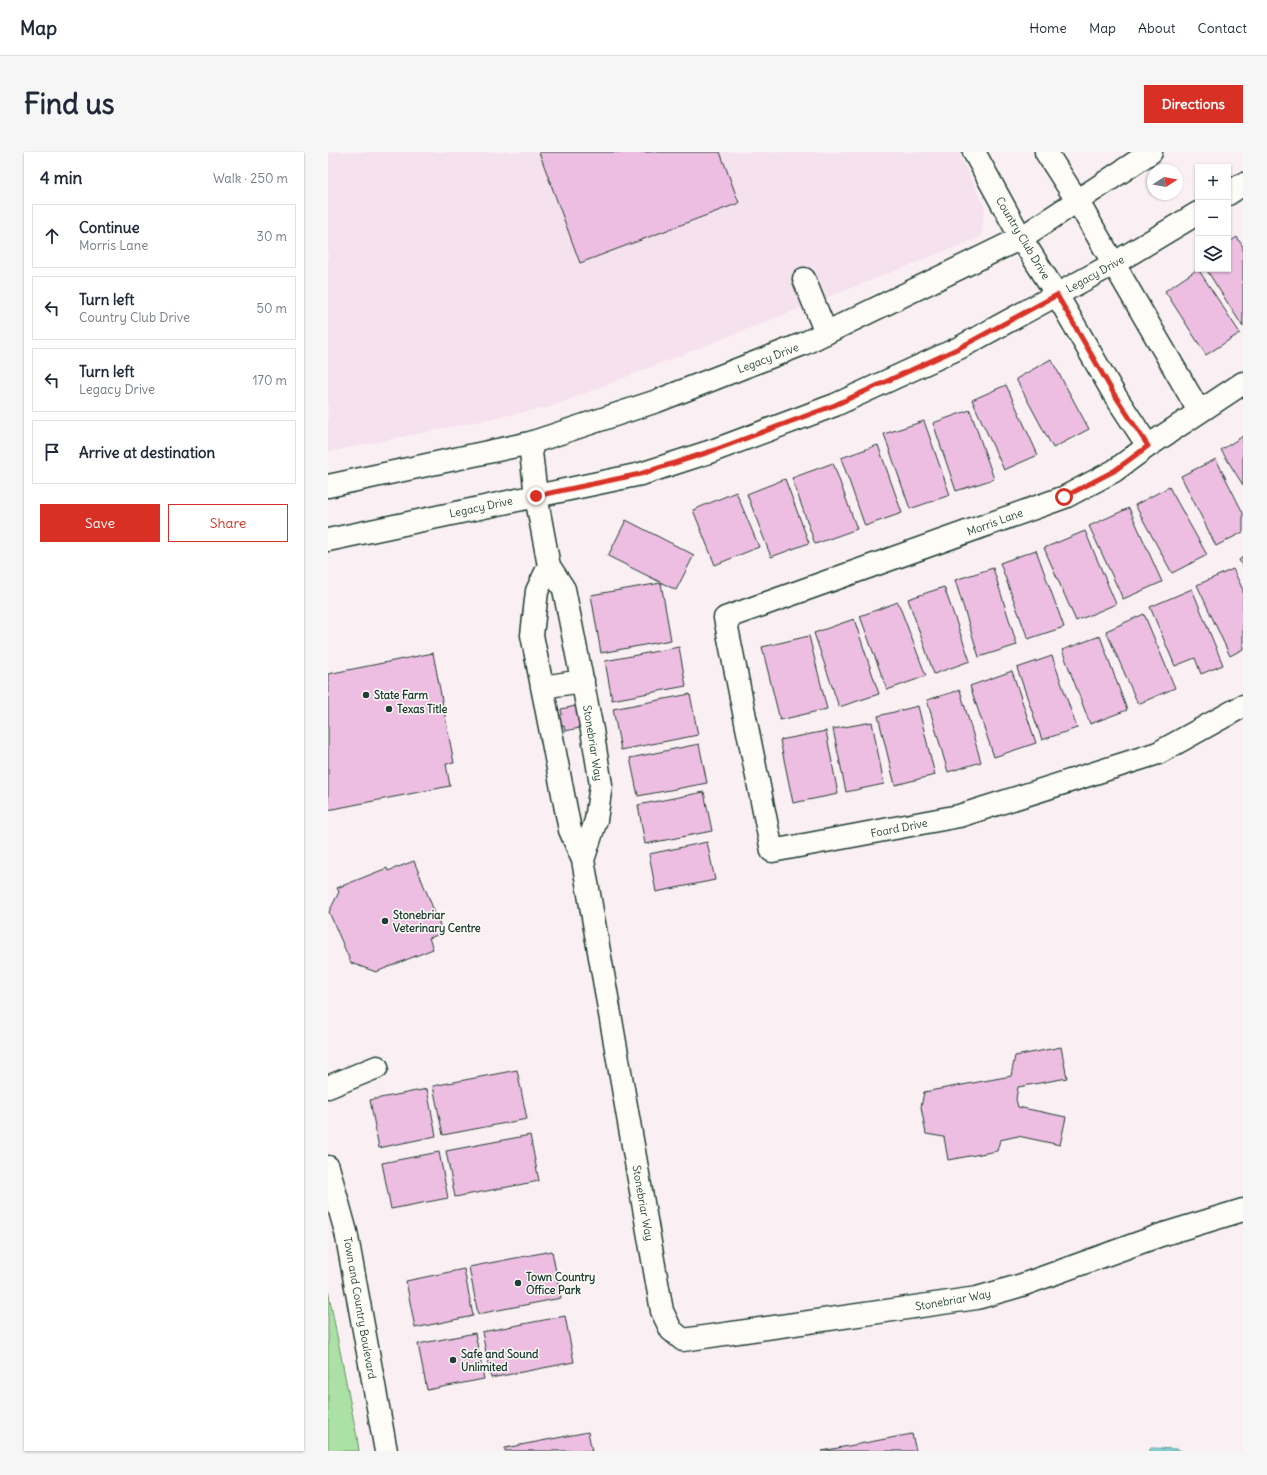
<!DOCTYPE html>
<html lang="en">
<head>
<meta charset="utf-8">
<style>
	:root { --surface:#fff; --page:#f6f6f7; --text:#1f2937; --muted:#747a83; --line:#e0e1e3; --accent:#d93025 }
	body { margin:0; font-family:Delius,sans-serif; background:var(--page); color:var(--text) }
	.controls { position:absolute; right:12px; top:12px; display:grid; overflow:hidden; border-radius:0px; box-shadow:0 1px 3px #0004 }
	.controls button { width:36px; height:36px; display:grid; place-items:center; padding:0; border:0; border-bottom:1px solid var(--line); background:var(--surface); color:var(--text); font:20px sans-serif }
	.compass { position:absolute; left:819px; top:12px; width:36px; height:36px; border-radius:50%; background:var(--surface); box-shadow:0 1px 3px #0004; rotate:79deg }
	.stop { position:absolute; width:12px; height:12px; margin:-9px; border:3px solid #d93025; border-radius:50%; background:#fff }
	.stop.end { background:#d93025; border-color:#fff; box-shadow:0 1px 4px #0008 }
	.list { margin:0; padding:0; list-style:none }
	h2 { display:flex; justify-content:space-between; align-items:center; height:52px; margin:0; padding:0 16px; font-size:17px }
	h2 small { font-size:13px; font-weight:400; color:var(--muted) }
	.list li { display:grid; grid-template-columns:26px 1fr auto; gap:12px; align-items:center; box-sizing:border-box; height:64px; margin:0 8px 8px; padding:0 8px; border:1px solid var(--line); border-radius:0px }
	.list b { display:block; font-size:15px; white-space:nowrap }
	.list p { margin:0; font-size:13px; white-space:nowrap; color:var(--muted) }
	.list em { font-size:13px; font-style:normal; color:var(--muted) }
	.actions { display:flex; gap:8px; padding:12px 16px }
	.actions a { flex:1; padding:9px 0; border:1px solid var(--accent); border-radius:0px; text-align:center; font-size:14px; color:var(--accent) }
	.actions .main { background:var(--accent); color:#fff }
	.icon { flex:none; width:22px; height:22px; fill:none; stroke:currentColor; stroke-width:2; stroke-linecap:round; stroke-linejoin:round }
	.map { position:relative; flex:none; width:915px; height:1299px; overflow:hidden; border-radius:0px }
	header { display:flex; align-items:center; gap:24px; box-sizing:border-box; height:56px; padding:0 20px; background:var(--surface); border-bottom:1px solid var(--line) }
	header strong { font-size:19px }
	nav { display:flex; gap:22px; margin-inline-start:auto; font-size:14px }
	.intro { display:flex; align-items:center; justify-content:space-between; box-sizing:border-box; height:96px; padding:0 24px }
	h1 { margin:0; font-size:28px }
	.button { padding:10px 18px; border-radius:0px; background:var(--accent); color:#fff; font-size:14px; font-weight:700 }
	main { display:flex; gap:24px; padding:0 24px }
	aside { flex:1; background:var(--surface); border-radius:0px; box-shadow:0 1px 3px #0004 }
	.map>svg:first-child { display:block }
	.built { fill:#f6e1ee }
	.green { fill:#abe1a4; stroke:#658f6c }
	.water { fill:#8edfe7; stroke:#629e9f }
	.building { fill:#edbee1; stroke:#1f3d34 }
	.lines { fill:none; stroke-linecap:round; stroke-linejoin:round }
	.minor-casing { stroke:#1f3d34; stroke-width:25 }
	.major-casing { stroke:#1f3d34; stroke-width:25 }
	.minor { stroke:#fdfcf7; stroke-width:22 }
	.major { stroke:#fdfcf7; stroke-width:22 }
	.route { stroke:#d93025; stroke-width:5 }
	.poi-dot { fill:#1f3d34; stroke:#fdfcf7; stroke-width:1.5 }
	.labels { text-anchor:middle; stroke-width:3; stroke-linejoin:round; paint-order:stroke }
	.street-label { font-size:11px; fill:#1f3d34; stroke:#fdfcf7 }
	.poi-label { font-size:11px; font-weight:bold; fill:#1f3d34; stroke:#fdfcf7; text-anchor:start }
</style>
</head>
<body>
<header>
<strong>Map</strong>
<nav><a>Home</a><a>Map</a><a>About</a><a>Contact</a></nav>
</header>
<div class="intro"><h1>Find us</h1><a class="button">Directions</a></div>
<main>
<aside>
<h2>4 min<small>Walk · 250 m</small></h2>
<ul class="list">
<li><svg class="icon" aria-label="ahead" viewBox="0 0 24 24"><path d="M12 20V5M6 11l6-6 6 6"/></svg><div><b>Continue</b><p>Morris Lane</p></div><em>30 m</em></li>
<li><svg class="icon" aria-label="left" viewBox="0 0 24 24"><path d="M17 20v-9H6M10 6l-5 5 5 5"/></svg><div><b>Turn left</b><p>Country Club Drive</p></div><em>50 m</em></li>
<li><svg class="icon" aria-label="left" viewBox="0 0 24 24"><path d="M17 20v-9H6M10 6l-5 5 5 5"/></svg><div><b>Turn left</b><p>Legacy Drive</p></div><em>170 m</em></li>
<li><svg class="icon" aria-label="arrive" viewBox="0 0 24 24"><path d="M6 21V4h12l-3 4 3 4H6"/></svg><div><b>Arrive at destination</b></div></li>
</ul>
<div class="actions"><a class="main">Save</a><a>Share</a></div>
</aside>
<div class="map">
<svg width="915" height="1299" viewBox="0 0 915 1299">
	<rect width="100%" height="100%" fill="#faf0f3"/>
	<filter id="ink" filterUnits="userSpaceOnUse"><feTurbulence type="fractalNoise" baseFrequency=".025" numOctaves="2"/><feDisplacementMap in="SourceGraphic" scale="8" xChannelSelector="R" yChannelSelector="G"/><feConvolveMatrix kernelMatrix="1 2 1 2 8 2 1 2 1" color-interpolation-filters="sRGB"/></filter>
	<g filter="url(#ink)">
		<!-- built -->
		<path class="built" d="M0 0H630L657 55 653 85 222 255 0 300Z"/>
		<!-- green -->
		<path class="green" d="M0 1138 29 1285 31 1299H0Z"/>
		<!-- water -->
		<path class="water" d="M823 1296 849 1297 854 1299H821Z"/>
		<!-- building -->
		<path class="building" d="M211 0H392L411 51 252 111Z
			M909 85 915 95V175L878 117H900V91Z
			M870 117 912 181 878 203 837 139Z
			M723 207 761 277 725 296 688 227Z
			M678 233 710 303 676 318 644 248Z
			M642 258 666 327 628 339 605 271Z
			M596 269 622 343 582 357 556 282Z
			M915 284V333L893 298Z
			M550 293 574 361 537 374 513 306Z
			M888 307 915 361V380L888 394 853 324Z
			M505 311 529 377 487 392 464 326Z
			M457 327 481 391 443 405 419 342Z
			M841 335 879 403 844 421 807 353Z
			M408 340 431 395 387 413 365 358Z
			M801 356 834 430 795 447 761 374Z
			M298 368 366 403 348 438 280 404Z
			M757 379 788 452 748 469 716 396Z
			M708 398 736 475 700 487 672 411Z
			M915 405V415L911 408Z
			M665 416 689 493 651 505 627 428Z
			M905 417 915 438V497L902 504 869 433Z
			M333 431 343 488 273 501 263 443Z
			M616 435 642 509 606 522 580 447Z
			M864 437 895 513 873 522 867 506 847 514 822 455Z
			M570 450 598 524 559 538 532 464Z
			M816 462 847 536 810 552 778 479Z
			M526 467 551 542 511 555 486 481Z
			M481 484 499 557 452 568 434 495Z
			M772 484 799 558 762 572 734 498Z
			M351 495 358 534 284 548 277 509Z
			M105 501 126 611 118 612 122 634 0 658V522Z
			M724 504 749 576 714 588 689 516Z
			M684 519 708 591 666 605 642 534Z
			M632 538 653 610 620 620 599 548Z
			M362 542 370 583 293 598 285 557Z
			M248 554 252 576 237 579 236 574H233L231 564 234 563 233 557Z
			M590 554 607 623 567 633 550 564Z
			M544 570 556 632 518 640 505 577Z
			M498 579 510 642 465 651 452 588Z
			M371 592 379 631 310 644 302 606Z
			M376 640 384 679 317 692 310 653Z
			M379 690 387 728 328 740 321 702Z
			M86 709 115 781 101 786 105 797 48 820 23 811 1 760 11 740 9 736 59 716 60 719Z
			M733 895 739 926 690 935 688 947 690 955 738 965 732 993 690 984 672 988 669 999 620 1008 616 985 598 982 593 955 596 940 683 924 687 904Z
			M189 918 199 967 115 983 105 934Z
			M99 937 108 984 51 996 42 948Z
			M202 983 211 1029 127 1045 118 999Z
			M111 1000 120 1046 63 1057 54 1011Z
			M224 1099 233 1146 150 1162 141 1115Z
			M136 1117 145 1164 87 1176 78 1129Z
			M237 1164 246 1210 163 1226 154 1180Z
			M147 1181 156 1227 99 1238 90 1192Z
			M260 1280 264 1299H177V1296Z
			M584 1282 588 1299H494Z"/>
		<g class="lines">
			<!-- minor casing -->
			<g class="minor-casing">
				<path id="minor" d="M646 0 693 86 729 143 786 242 820 294
					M718 0 750 50 871 259
					M476 127 498 181
					M915 231 820 294 786 319 737 345 397 466 444 699 631 664 830 601 915 554
					M208 344 221 414 236 437 264 578 273 633 268 668 255 708 334 1159 343 1178 355 1188 649 1146 694 1133 833 1083 915 1058
					M221 414 209 439 204 483 242 678 255 708
					M214 535 255 529
					M0 935 49 915
					M0 1015 18 1080 58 1299"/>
			</g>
			<!-- major casing -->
			<g class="major-casing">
				<path id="major" d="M900 42 915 32
					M202 291 208 344
					M0 334 202 291 329 249 475 192 693 86 823 0
					M0 388 313 322 384 299 507 253 631 196 785 112 870 61"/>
			</g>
			<!-- minor -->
			<use href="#minor" class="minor"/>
			<!-- major -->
			<use href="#major" class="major"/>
		</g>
	</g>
	<g class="lines" filter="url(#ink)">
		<!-- route -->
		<path class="route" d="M208 344 312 322 384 299 507 253 631 196 729 143 786 242 820 294 786 319 736 345"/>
	</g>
	<!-- markers -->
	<g class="poi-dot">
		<circle cx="38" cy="543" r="4"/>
		<circle cx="61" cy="557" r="4"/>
		<circle cx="57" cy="769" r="4"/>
		<circle cx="190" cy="1131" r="4"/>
		<circle cx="125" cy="1208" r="4"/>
	</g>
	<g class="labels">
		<!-- street labels -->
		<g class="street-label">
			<text transform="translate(695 86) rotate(59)" y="4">Country Club Drive</text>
			<text transform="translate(767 122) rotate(-29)" y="4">Legacy Drive</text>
			<text transform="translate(440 206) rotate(-21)" y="4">Legacy Drive</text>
			<text transform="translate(153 355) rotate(-12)" y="4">Legacy Drive</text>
			<text transform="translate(667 370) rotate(-20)" y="4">Morris Lane</text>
			<text transform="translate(265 591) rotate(81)" y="4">Stonebriar Way</text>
			<text transform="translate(571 676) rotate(-11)" y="4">Foard Drive</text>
			<text transform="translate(315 1051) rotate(80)" y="4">Stonebriar Way</text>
			<text transform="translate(625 1148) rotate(-10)" y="4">Stonebriar Way</text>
			<text transform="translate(32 1156) rotate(80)" y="4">Town and Country Boulevard</text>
		</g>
		<!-- poi labels -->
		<g class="poi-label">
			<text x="46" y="547">State Farm</text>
			<text x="69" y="561">Texas Title</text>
			<text x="65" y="767">Stonebriar<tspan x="65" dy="13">Veterinary Centre</tspan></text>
			<text x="198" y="1129">Town Country<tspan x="198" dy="13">Office Park</tspan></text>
			<text x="133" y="1206">Safe and Sound<tspan x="133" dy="13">Unlimited</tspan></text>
		</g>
	</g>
</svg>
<div class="controls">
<button>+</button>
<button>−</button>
<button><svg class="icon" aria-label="layers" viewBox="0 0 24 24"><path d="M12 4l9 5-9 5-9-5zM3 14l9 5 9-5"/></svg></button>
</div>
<svg class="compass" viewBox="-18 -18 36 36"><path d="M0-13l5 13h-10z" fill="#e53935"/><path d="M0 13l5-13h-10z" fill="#747a83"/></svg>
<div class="stop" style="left:736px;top:345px"></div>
<div class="stop end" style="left:208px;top:344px"></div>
</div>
</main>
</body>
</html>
